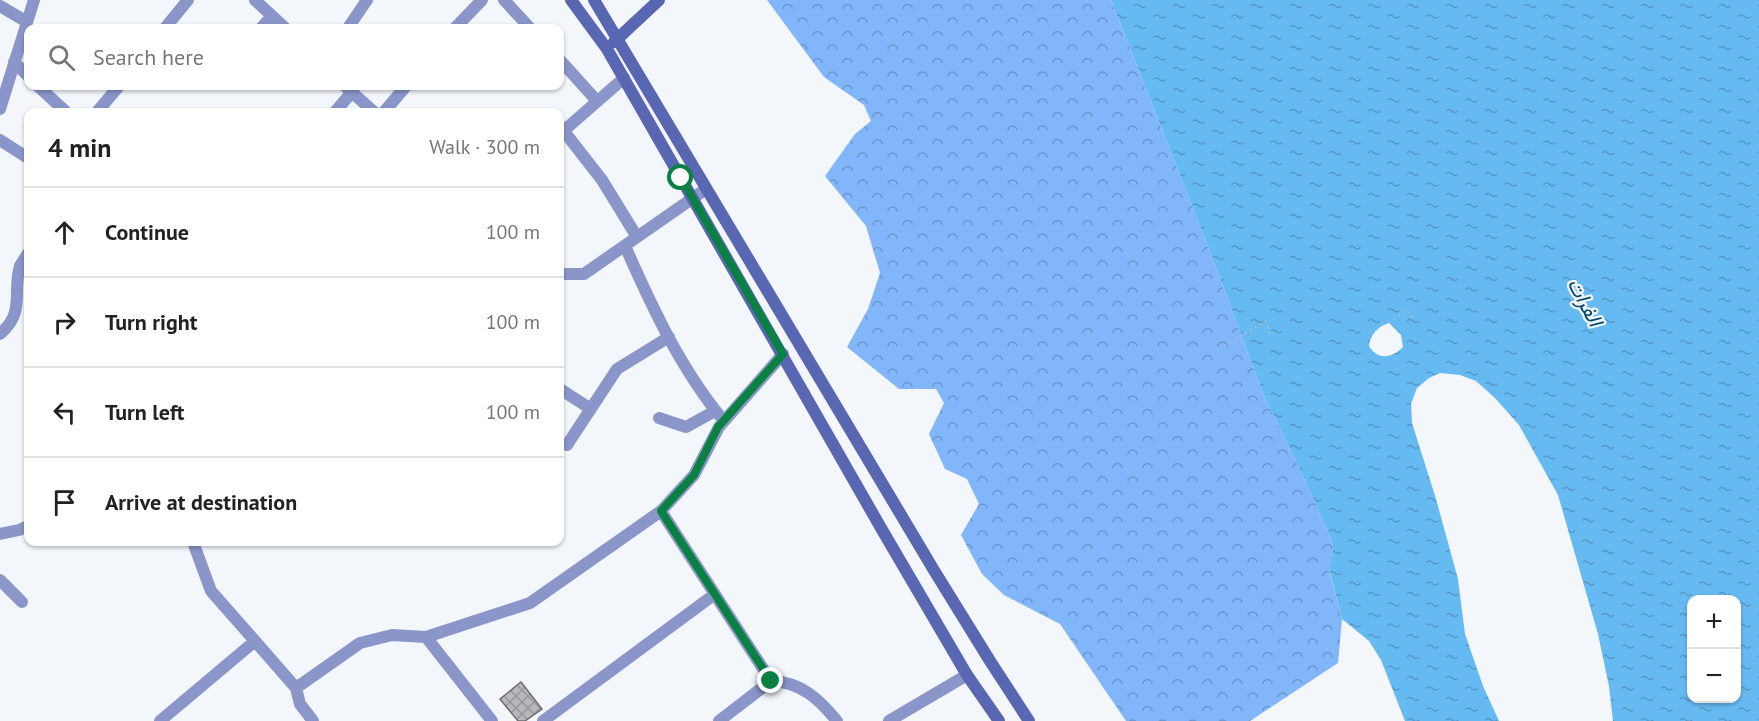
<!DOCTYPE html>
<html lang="en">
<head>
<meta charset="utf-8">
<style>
	:root { --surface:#fff; --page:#f6f6f6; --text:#222; --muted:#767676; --line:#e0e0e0 }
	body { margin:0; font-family:"PT Sans",Vazirmatn,sans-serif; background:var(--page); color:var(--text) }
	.controls { position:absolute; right:18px; bottom:18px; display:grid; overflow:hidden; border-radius:12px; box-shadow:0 2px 4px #0004 }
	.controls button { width:54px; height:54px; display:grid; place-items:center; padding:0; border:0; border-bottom:2px solid var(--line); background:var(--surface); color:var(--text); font:30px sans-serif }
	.stop { position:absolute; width:18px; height:18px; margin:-14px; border:4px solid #0b8043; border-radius:50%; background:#fff }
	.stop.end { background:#0b8043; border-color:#fff; box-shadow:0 2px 6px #0008 }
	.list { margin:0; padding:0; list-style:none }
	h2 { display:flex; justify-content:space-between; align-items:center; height:78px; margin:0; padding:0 24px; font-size:26px }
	h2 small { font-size:20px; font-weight:400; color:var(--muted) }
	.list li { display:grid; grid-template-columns:39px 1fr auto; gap:18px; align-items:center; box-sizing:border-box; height:90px; padding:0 24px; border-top:2px solid var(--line) }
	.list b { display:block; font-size:22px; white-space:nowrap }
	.list em { font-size:20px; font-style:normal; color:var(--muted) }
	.icon { flex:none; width:33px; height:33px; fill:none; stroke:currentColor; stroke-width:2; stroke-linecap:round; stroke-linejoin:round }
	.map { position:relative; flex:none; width:1759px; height:721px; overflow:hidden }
	.search { position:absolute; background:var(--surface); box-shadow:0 2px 4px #0004; left:24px; top:24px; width:540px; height:66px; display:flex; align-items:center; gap:15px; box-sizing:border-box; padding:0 21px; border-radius:12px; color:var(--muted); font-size:22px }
	.panel { position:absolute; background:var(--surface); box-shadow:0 2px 4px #0004; left:24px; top:108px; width:540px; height:438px; border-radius:12px }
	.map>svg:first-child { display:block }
	.forest { fill:url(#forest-crowns) }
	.water { fill:url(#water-ripples); fill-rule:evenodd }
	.building { fill:url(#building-cross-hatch); stroke:#6f6e72; stroke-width:1.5 }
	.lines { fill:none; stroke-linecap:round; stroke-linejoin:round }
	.path { stroke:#b9bcbf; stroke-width:2; stroke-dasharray:1.5 4.5; stroke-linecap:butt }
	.street { stroke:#8a96ca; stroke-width:12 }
	.secondary { stroke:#5966b2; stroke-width:12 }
	.route { stroke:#0b8043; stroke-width:8 }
	.labels { text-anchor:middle; stroke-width:4.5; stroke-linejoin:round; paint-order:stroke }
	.water-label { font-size:21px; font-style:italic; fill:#04496e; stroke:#f3f6fa }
</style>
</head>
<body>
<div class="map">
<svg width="1759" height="721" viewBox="0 0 1759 721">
	<defs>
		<pattern id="forest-crowns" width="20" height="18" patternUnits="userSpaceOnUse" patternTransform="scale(1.5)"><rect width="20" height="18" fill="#81b6fb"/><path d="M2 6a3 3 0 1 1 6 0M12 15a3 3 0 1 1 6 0" fill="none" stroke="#6b95cc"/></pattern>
		<pattern id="water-ripples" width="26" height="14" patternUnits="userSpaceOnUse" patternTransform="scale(1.5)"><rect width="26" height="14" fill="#66baf2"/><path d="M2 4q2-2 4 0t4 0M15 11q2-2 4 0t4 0" fill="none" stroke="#5598c5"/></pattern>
		<pattern id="building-cross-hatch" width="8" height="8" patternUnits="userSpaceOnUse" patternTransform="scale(1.5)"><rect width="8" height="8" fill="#b9b7bc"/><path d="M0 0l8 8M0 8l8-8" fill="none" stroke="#97969a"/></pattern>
	</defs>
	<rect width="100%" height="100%" fill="#f3f6fa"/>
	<!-- forest -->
	<path class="forest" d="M767 0H1111L1207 244 1264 396 1303 476 1331 539 1333 547 1329 570 1342 619 1338 663 1250 721H1126L1060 624 1004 595 982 574 961 535 979 504 967 479 945 469 929 434 944 403 936 389H899L847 347 868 309 880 273 866 226 825 176 855 134 871 121 864 105 824 77Z"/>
	<!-- water -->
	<path class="water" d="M1111 0H1759V721H1613L1609 686 1598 634 1558 495 1519 425 1495 398 1476 381 1460 375 1440 373 1429 378 1417 388 1411 404 1412 423 1436 499 1458 579 1465 634 1483 686 1499 721H1405L1381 660 1369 641 1342 619 1329 569 1333 547 1331 539 1303 476 1264 396 1207 244ZM1389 323 1401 335 1403 347C1392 358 1378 361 1369 346 1370 335 1378 326 1389 323ZM1692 600H1736V698H1692Z"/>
	<!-- building -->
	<path class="building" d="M521 682 542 709 525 721H518L500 699Z"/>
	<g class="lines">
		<!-- path -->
		<path class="path" d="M1389 323 1407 310 1414 320
			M1224 346 1266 321 1271 335"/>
		<!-- street -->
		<path class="street" d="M255 0 285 28
			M504 0 530 28
			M0 6 27 22
			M165 28 188 0
			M261 28 272 16
			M348 28 367 0
			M455 28 482 0
			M560 60 597 101
			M14 62 28 76
			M38 86 66 112
			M345 86 374 112
			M0 109 34 0
			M97 112 119 86
			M335 112 352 92
			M384 112 406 86
			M563 130 602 180 637 237
			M560 134 624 78
			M0 140 28 158
			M625 246C652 307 681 370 724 421
			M560 274H584L706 189
			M0 334C26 312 12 292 20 266 22 262 26 257 28 253
			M560 389 591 409
			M659 418 686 427 715 411
			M567 445 617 369 669 337
			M661 511 771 681C801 682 819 699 837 721
			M0 534 19 530 28 526
			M193 542 211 591 255 641
			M0 580 22 602
			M426 637 492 721
			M296 688 360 643 392 635 426 637 530 603 661 511 694 475 719 427 783 354
			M160 721 255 641 296 688 300 704 313 721
			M543 721 715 594
			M719 721 771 681
			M889 721 967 675"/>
		<!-- secondary -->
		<path class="secondary" d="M571 0 607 49 881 528 967 675 999 721
			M594 0 935 572 990 661 1029 721
			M614 42 659 0"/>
	</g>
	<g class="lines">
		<!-- route -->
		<path class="route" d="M681 178 783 354 718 427 694 475 661 511 771 681"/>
	</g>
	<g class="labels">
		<!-- water labels -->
		<g class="water-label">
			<text transform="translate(1585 302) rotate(62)" y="7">الفرات</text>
		</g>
	</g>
</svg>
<div class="controls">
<button>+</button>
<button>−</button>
</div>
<div class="stop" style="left:681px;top:178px"></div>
<div class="stop end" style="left:771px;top:681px"></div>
<div class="search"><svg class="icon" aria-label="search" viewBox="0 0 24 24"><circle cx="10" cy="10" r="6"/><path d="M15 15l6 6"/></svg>Search here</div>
<section class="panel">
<h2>4 min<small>Walk · 300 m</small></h2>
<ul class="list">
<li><svg class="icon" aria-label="ahead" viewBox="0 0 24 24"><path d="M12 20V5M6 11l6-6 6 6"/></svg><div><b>Continue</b></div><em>100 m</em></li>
<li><svg class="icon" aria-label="right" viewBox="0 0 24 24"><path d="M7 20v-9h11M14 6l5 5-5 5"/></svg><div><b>Turn right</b></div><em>100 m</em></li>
<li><svg class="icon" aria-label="left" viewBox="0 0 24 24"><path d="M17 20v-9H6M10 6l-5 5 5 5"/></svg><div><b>Turn left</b></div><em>100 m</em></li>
<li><svg class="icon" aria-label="arrive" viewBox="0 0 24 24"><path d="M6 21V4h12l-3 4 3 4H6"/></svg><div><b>Arrive at destination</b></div></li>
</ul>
</section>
</div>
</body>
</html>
